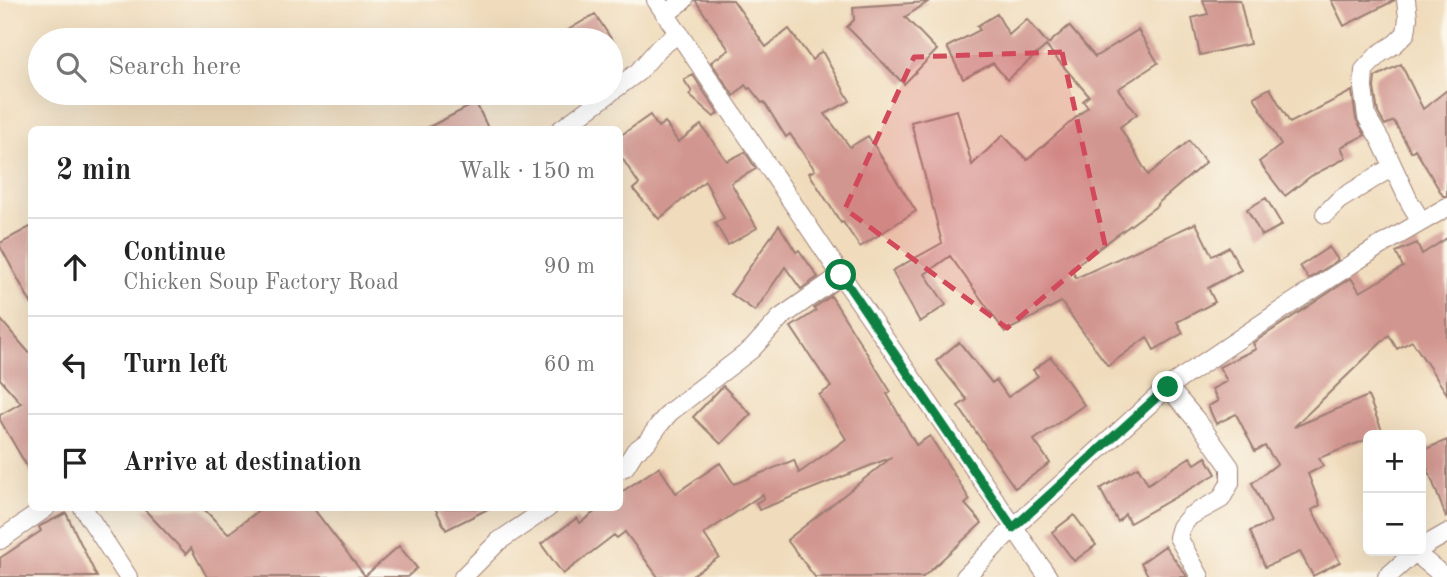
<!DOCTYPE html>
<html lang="en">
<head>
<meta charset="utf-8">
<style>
	:root { --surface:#fff; --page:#f6f6f6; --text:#222; --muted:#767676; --line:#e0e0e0 }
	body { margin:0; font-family:"Old Standard TT",serif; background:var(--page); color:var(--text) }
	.controls { position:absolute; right:21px; bottom:21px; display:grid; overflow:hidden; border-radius:10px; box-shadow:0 7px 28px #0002 }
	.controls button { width:63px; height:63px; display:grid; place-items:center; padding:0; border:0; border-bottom:2px solid var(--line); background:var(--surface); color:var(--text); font:35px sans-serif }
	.stop { position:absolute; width:21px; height:21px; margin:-16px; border:5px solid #0b8043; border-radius:50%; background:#fff }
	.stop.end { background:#0b8043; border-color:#fff; box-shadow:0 2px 7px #0008 }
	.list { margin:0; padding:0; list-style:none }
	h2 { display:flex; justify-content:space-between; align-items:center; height:91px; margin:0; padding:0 28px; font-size:30px }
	h2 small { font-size:23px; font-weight:400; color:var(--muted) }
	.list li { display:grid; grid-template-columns:46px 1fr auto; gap:21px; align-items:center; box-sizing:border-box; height:98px; padding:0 28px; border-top:2px solid var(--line) }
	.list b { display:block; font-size:26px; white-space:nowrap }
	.list p { margin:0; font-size:23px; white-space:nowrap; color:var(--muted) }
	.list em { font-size:23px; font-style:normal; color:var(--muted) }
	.icon { flex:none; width:38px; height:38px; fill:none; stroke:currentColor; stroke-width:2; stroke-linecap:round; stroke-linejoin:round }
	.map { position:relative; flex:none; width:1447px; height:577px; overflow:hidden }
	.search { position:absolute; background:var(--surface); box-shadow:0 7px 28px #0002; left:28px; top:28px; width:595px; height:77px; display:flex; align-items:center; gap:18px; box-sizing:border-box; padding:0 24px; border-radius:38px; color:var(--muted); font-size:26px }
	.panel { position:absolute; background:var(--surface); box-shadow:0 7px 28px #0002; left:28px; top:126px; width:595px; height:385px; border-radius:10px }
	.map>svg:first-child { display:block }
	.building { fill:#d1968f }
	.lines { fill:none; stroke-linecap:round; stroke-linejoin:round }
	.minor-casing { stroke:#9d7e74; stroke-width:20 }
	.minor { stroke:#fff; stroke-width:18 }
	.route { stroke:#0b8043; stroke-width:9 }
	.marked { fill:#d1495b; fill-opacity:0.2; stroke:#d1495b; stroke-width:5; stroke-dasharray:14 9; stroke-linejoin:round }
</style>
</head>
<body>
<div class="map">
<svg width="1447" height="577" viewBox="0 0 1447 577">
	<rect width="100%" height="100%" fill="#fbf7ec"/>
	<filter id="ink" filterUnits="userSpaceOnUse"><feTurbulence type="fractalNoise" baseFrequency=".0143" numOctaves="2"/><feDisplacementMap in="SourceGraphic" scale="14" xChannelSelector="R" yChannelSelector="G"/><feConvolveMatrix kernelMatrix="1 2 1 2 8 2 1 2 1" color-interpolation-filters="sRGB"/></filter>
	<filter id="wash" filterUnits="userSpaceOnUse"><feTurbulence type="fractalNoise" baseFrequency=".00686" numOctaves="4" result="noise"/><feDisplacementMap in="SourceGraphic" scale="28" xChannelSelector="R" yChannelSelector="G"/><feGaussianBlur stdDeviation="1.57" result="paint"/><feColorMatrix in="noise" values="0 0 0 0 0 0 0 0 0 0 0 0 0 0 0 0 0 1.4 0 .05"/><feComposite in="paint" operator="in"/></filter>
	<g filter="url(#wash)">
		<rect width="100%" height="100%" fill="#f0dcbc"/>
		<g id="blocks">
			<!-- building -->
			<path class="building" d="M695 0H733L766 47 789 29 812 60 822 51 850 101 825 114 850 147 868 136 916 211 860 247 843 222 841 223 809 173 815 170 790 134 786 137 764 102 762 103 750 88 748 89 745 85 734 96 711 62 729 50Z
				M1203 0H1240L1250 44 1200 55 1192 18 1208 14Z
				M1331 0H1395L1344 26Z
				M928 2 905 17 937 50 904 84 847 27 854 20 853 7Z
				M595 14 612 40H551Z
				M997 14 1009 35 1027 19 1048 44 1069 26 1095 57 1138 30 1158 63 1118 89 1137 114 1120 127 1148 175 1189 141 1206 162 1157 204 1158 205 1071 269 1076 278 1196 223 1212 256 1229 247 1241 270 1208 288 1215 302 1177 322 1183 333 1154 350 1147 337 1108 366 1061 302 1005 332 950 256 925 274 946 305 920 322 892 271 942 243 911 122 957 110 972 165 1003 135 1027 160 1088 107 1083 101 1089 96 1046 46 1007 80 993 63 963 79 947 47 980 30 977 26Z
				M1401 64 1423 109 1447 90V196H1443L1415 149 1411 152 1394 121 1385 125 1378 113 1374 88 1375 77Z
				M693 75 718 113 714 117 689 95 692 92 684 80Z
				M1270 88 1290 123 1352 91 1356 119 1365 135 1341 147 1346 158 1311 176 1285 196 1259 162 1281 145 1254 97Z
				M476 103 489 130H423Z
				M650 115 658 127 665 122 678 142 701 125 727 161 745 152 756 169 731 183 757 228 728 245 715 223 724 218 705 181 659 219 633 189 639 184 620 155V136Z
				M1266 198 1282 225 1262 236 1247 209Z
				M779 225 796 252 799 250 818 277 801 289 785 267 755 311 731 294Z
				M32 226V305L0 246V243Z
				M1447 238V394L1412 341 1397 349 1389 335 1294 427 1368 396 1383 433 1377 435H1368V439L1319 458 1323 466 1308 474 1320 505 1312 510 1340 562 1313 576 1300 552 1265 567 1250 531 1271 522 1252 483 1277 464 1265 446 1255 451 1236 414 1216 424 1208 406 1218 401 1212 389 1227 381 1219 367 1256 349 1253 343 1351 278 1360 292 1403 267 1396 252 1417 243 1422 254Z
				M1329 247 1338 260 1309 279 1300 266Z
				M831 296 891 392 887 394 916 445 930 436 970 500 965 504 982 523 923 577H815L787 540 892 457 759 510 756 503 764 498 763 494 704 534 719 557 690 577H658L625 532 617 538 614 535 563 574 541 544 577 518 580 523 600 508H620V493L659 467 676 493 720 463 734 484 794 460 799 473 846 439 819 395 831 387 791 327 816 311 814 308Z
				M0 319 32 356V475L0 420V415L21 403 0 379Z
				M959 342 992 383 996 380 1008 397 1038 376 1033 370 1051 357 1084 405 1034 440 1050 463 1015 488 958 406 967 400 936 361Z
				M723 386 751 414 721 444 693 417Z
				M1447 440V517H1446L1421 451Z
				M1190 457 1195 464 1206 457 1216 474 1130 523 1125 514 1118 522 1100 489 1138 467 1148 484Z
				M143 508H203L228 534 262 508H313L365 576 399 546 417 568 407 577H207L191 548 186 554Z
				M435 508H490L446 530Z
				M66 513 97 577H0V558L41 531 39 527 42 525Z
				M1074 515 1096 545 1074 561 1052 532Z
				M1165 546 1186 575 1187 577H1149L1141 563Z"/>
		</g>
	</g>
	<g filter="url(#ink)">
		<use href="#blocks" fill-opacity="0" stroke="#9d7e74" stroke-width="2"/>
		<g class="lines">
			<!-- minor casing -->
			<g class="minor-casing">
				<path id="minor" d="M656 0 841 275 1048 577
					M1406 0 1408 18 1406 33 1395 44 1379 54 1364 70 1363 88 1367 117 1381 141 1409 201 1421 221
					M666 14 684 0
					M611 92 638 72 659 48 679 33
					M560 130 610 93
					M1325 214 1339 200 1392 167
					M1168 387 1198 422 1230 467V483L1221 499 1190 516 1181 527 1178 537 1200 577
					M620 469 625 467 635 451 647 442 659 425 670 412 752 349 780 318 841 275
					M83 508 128 577
					M0 540 46 508
					M1421 548 1447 533
					M1416 551 1424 560 1445 577
					M463 577 499 541 548 508
					M965 577 1013 528 1168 387 1286 307 1378 247 1447 207
					M1387 577 1416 551"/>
			</g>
			<!-- minor -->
			<use href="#minor" class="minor"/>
		</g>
	</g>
	<g class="lines" filter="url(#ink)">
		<!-- route -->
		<path class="route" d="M841 275 1013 528 1168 387"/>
	</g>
	<!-- marked area -->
	<path class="marked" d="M1062 52 1105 245 1007 328 845 209 914 57Z"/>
</svg>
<div class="controls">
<button>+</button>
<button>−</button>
</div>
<div class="stop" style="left:841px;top:275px"></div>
<div class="stop end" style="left:1168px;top:387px"></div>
<div class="search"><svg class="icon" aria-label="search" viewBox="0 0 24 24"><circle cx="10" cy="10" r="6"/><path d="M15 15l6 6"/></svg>Search here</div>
<section class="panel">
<h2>2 min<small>Walk · 150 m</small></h2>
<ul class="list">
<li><svg class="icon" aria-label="ahead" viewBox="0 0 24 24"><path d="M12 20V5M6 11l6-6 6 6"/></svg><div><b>Continue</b><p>Chicken Soup Factory Road</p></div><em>90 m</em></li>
<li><svg class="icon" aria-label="left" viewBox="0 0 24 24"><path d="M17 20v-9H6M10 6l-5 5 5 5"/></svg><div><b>Turn left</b></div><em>60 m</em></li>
<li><svg class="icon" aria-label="arrive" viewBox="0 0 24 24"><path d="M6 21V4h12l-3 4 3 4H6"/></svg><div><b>Arrive at destination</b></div></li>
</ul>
</section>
</div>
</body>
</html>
